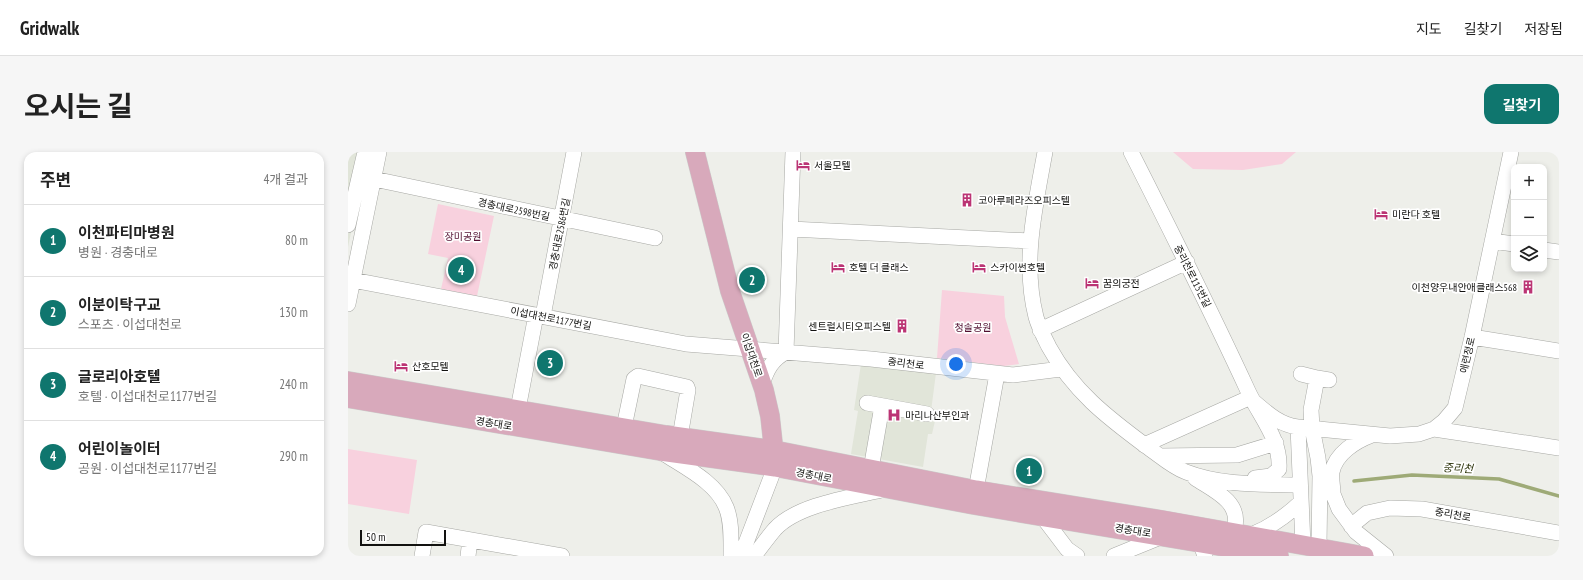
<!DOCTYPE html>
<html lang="ko">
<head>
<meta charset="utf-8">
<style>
	:root { --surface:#fff; --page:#f6f6f6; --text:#222; --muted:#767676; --line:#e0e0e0; --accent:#0f766e }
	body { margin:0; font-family:"PT Sans Narrow","Noto Sans KR",sans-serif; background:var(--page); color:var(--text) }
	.controls { position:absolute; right:12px; top:12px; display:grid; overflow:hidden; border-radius:8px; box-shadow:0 2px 6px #0003 }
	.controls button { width:36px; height:36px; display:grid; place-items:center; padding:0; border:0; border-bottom:1px solid var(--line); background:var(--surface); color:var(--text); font:20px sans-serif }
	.scale { position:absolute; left:12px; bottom:10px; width:86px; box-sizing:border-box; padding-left:4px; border:2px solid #121210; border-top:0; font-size:11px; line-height:14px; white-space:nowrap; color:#121210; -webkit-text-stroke:3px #fff; paint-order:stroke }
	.you { position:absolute; left:608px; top:212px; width:14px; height:14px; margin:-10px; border:3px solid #fff; border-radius:50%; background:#1a73e8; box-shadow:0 0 0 6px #1a73e833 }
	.badge { display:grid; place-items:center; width:26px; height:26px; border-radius:50%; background:var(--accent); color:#fff; font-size:13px; font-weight:700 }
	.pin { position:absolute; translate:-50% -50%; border:2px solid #fff; box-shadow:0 1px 4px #0006 }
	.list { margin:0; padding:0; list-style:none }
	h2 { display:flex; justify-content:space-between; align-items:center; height:52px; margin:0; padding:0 16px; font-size:17px }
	h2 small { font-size:13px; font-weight:400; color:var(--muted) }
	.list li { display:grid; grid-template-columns:26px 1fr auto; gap:12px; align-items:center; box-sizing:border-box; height:72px; padding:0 16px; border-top:1px solid var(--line) }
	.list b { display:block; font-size:15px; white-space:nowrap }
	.list p { margin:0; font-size:13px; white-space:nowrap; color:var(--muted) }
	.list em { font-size:13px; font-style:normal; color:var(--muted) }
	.icon { flex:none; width:22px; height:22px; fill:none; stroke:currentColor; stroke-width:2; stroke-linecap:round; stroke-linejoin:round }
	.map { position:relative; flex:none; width:1211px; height:404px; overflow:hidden; border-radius:12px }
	header { display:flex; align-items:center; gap:24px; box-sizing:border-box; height:56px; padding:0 20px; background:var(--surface); border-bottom:1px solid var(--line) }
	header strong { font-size:19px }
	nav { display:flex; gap:22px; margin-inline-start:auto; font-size:14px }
	.intro { display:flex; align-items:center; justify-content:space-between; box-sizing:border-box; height:96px; padding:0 24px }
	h1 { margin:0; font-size:28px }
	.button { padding:10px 18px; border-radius:12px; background:var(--accent); color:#fff; font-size:14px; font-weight:700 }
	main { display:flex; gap:24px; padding:0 24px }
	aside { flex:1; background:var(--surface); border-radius:12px; box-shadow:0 2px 6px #0003 }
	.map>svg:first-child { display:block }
	.built { fill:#e1e5d9 }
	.green { fill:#f8d1de }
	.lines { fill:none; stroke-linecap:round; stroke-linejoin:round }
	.stream { stroke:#9eaa77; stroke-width:3.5 }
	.minor-casing { stroke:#a7a8a4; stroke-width:16 }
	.major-casing { stroke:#cbcbca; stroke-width:20 }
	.minor { stroke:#fff; stroke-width:15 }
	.major { stroke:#d8a9bb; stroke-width:19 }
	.labels { text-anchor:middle; stroke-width:3.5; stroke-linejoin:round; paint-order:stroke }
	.poi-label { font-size:10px; fill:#121210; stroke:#fff; text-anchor:start }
	.street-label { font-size:10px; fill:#121210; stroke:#fff }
	.park-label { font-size:10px; fill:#510f30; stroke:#fff }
	.water-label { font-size:11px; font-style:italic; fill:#2f360e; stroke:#fff }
</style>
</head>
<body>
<header>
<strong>Gridwalk</strong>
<nav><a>지도</a><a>길찾기</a><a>저장됨</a></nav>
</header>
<div class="intro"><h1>오시는 길</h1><a class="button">길찾기</a></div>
<main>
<aside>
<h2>주변<small>4개 결과</small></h2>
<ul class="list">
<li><span class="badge">1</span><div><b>이천파티마병원</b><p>병원 · 경충대로</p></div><em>80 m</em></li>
<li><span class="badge">2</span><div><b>이분이탁구교</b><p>스포츠 · 이섭대천로</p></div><em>130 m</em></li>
<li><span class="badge">3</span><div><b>글로리아호텔</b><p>호텔 · 이섭대천로1177번길</p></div><em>240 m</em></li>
<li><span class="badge">4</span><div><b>어린이놀이터</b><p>공원 · 이섭대천로1177번길</p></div><em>290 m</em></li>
</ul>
</aside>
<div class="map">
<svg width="1211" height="404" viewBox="0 0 1211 404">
	<rect width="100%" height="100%" fill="#eeefea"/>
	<!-- built -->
	<path class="built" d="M0 0H20L0 95Z
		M513 212 588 221 582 267 587 269 584 282H580L575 315 503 302 510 259 506 258Z"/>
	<!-- green -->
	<path class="green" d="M825 0H948L934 12 895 18 845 17Z
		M90 52 146 64 129 144 93 137 100 106 80 102Z
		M594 138 656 144 657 165 671 212 656 214 589 206Z
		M0 297 69 308 61 362 0 352Z"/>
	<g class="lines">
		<!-- stream -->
		<path class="stream" d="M1006 329 1064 323 1151 327 1211 344"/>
		<!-- minor casing -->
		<g class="minor-casing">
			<path id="minor" d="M697 0C687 55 674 110 688 165 691 176 696 185 701 195 725 239 759 265 798 294 810 302 824 315 838 320 874 334 915 332 952 333
				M783 0C823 79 863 159 900 239 912 265 933 287 931 317L923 324 907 326
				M26 27 307 86
				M0 73 17 0
				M443 77 682 89
				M1144 89 1166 92
				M1196 98 1211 100
				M0 127 338 192 523 207 665 223 713 217
				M0 152 31 0
				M195 164 226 0
				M692 178 839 110
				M1124 185 1211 199
				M438 200 445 0
				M953 222 969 226
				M414 232C419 218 424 207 438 200
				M905 249C919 261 932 273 950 275L1042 284 1071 282 1086 277 1096 269 1107 256 1124 185 1163 0
				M519 251 579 262
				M170 257 188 163
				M276 275 286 227 290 224 339 235 340 238 332 285
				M950 275 955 393
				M1086 277 1211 296
				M796 293 903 245
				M315 301C336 315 368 330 378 355 384 369 383 389 383 404
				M812 304 889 303 928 291
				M523 317 534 254
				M847 326C865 338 892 349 887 374L879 380
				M972 327 985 342 991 357 1008 380 1038 404
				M628 338 649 222
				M985 342C985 335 983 327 984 320 988 301 1008 289 1024 283
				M694 364 719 397 729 404
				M1003 374 1019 361 1042 356 1074 357 1211 381
				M903 383C923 375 937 365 953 350
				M852 390 857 404
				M971 395 972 324 970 306 964 276 963 258 969 226 981 228
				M74 404 78 380 214 404
				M120 404 122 388
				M393 404 427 315
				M406 404C413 395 420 385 427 377 450 352 505 345 538 337
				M766 404 815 384"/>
		</g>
		<!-- major casing -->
		<g class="major-casing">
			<path id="major" d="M347 0 382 139 416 238 422 264 427 310
				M0 229 318 283 426 298 628 338 814 368 1016 404
				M0 246 312 299 427 315 626 353 931 404"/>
		</g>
		<!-- minor -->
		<use href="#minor" class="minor"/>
		<!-- major -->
		<use href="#major" class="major"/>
	</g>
	<!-- icons -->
	<defs>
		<g id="hotel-bare" transform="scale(1.08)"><path d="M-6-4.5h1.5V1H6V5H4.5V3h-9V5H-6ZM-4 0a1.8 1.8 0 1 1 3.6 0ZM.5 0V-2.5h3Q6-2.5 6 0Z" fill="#bb3474" stroke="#fff" stroke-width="2.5" paint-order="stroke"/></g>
		<g id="building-bare" transform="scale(1.08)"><path d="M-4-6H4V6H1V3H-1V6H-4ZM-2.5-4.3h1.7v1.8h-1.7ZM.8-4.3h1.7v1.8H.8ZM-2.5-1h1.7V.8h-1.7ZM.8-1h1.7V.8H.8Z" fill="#bb3474" stroke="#fff" stroke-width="2.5" paint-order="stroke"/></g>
		<g id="hospital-bare" transform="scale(1.08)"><path d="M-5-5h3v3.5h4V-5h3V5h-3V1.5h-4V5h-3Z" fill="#bb3474" stroke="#fff" stroke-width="2.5" paint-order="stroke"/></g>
	</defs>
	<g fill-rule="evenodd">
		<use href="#hotel-bare" x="455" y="13"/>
		<use href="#building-bare" x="619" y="48"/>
		<use href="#hotel-bare" x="1033" y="62"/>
		<use href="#hotel-bare" x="490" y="115"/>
		<use href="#hotel-bare" x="631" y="115"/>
		<use href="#hotel-bare" x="744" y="131"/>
		<use href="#building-bare" x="1180" y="135"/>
		<use href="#building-bare" x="554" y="174"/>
		<use href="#hotel-bare" x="53" y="214"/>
		<use href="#hospital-bare" x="546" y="263"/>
	</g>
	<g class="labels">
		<!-- poi labels -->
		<g class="poi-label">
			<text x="466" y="17">서울모텔</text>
			<text x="630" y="52">코아루페라즈오피스텔</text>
			<text x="1044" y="66">미란다 호텔</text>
			<text x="501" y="119">호텔 더 클래스</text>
			<text x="642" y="119">스카이썬호텔</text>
			<text x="755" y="135">꿈의궁전</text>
			<text x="1169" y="139" text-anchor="end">이천양우내안애클래스568</text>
			<text x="543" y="178" text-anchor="end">센트럴시티오피스텔</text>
			<text x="64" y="218">산호모텔</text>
			<text x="557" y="267">마리나산부인과</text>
		</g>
		<!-- street labels -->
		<g class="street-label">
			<text transform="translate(166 57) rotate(12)" y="4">경충대로2598번길</text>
			<text transform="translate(211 82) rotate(-79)" y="4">경충대로2586번길</text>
			<text transform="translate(845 124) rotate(63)" y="4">중리천로115번길</text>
			<text transform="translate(203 166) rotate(11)" y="4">이섭대천로1177번길</text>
			<text transform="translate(404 203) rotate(71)" y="4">이섭대천로</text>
			<text transform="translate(1119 203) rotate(-77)" y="4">애련정로</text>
			<text transform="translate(558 211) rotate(7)" y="4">중리천로</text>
			<text transform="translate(146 271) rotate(9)" y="4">경충대로</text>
			<text transform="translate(466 323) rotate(11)" y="4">경충대로</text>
			<text transform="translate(1105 362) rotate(10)" y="4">중리천로</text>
			<text transform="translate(785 378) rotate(9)" y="4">경충대로</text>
		</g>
		<!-- park labels -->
		<g class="park-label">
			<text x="115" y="88">장미공원</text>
			<text x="625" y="179">청솔공원</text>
		</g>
		<!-- water labels -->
		<g class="water-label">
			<text transform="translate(1110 316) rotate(3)" y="4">중리천</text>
		</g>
	</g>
</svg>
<div class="controls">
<button>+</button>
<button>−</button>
<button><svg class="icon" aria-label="layers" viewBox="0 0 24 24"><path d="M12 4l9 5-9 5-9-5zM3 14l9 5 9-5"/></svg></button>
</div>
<div class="scale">50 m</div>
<div class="you"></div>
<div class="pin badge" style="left:681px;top:319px">1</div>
<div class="pin badge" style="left:404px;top:128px">2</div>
<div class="pin badge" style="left:202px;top:211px">3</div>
<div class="pin badge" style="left:113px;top:118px">4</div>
</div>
</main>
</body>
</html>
